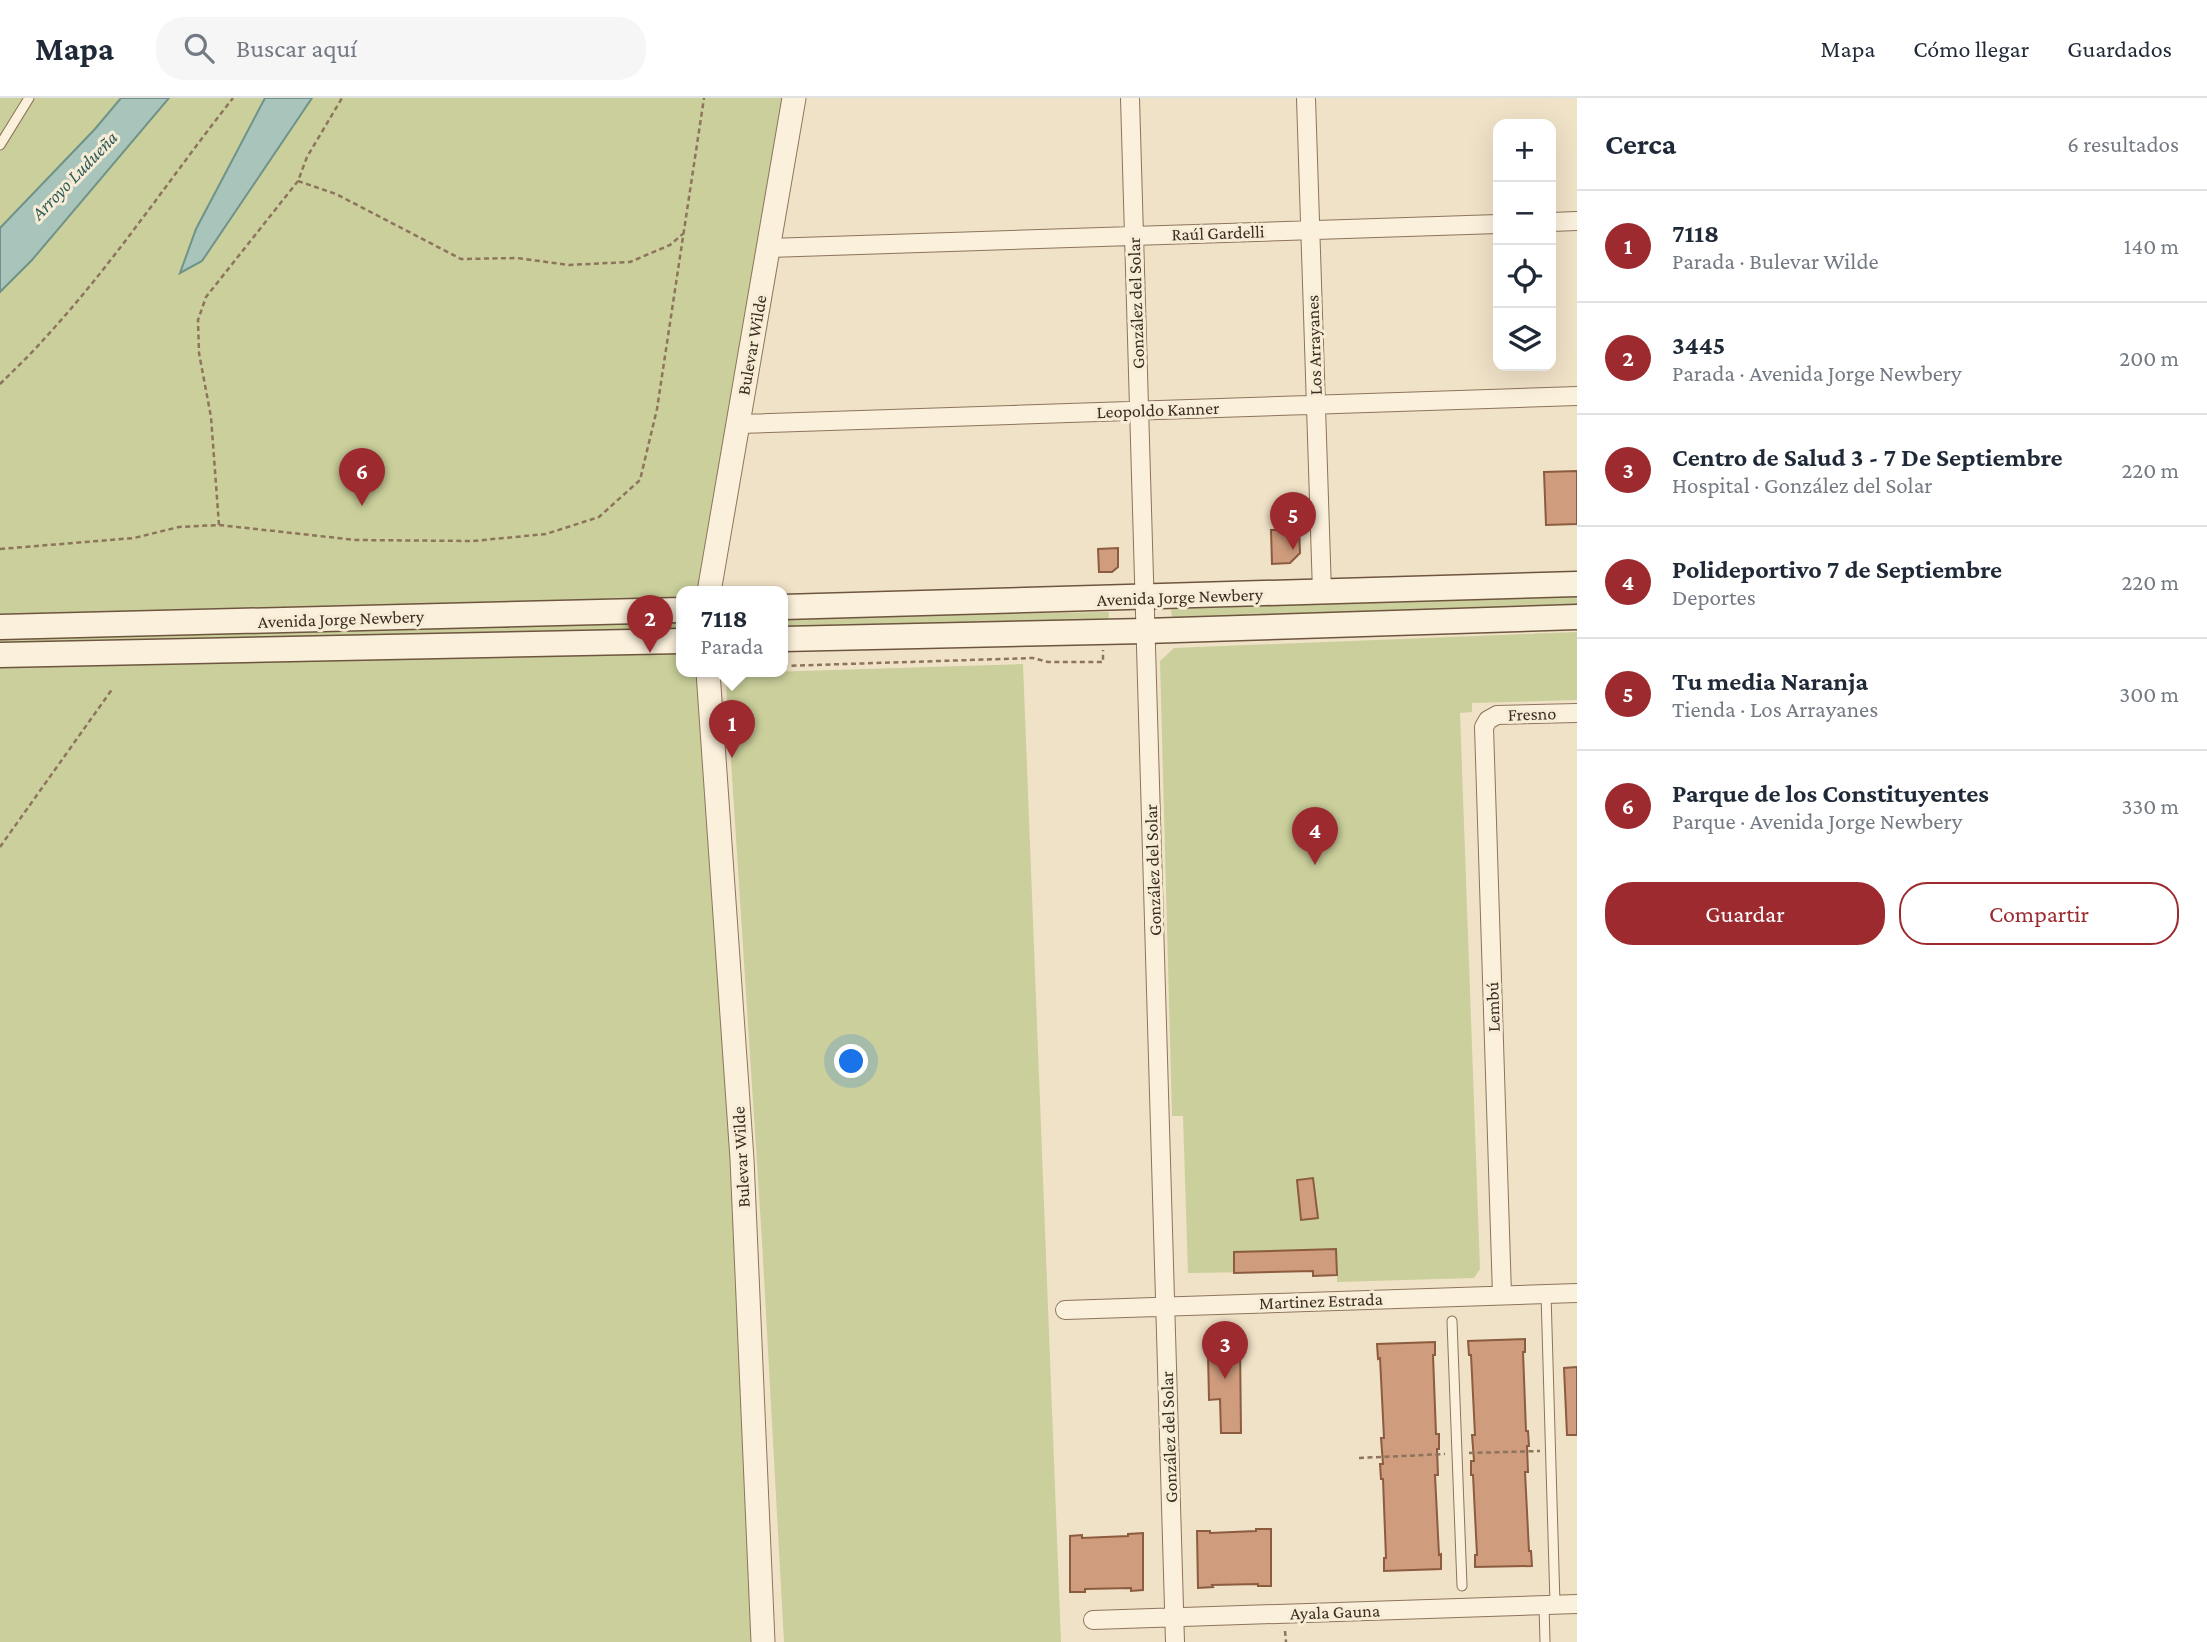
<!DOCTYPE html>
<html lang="es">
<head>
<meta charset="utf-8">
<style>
	:root { --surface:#fff; --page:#f6f6f7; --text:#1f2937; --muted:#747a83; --line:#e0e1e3; --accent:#9d2a2f }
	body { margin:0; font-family:"Crimson Pro",serif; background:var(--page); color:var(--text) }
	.controls { position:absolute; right:21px; top:21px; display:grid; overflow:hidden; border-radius:14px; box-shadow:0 7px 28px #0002 }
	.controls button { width:63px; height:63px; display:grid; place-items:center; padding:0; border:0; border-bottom:2px solid var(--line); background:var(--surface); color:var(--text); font:35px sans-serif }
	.you { position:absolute; left:852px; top:964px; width:24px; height:24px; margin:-18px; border:5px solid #fff; border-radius:50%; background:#1a73e8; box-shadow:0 0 0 10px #1a73e833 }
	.badge { display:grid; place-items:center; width:46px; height:46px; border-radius:50%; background:var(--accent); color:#fff; font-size:23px; font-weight:700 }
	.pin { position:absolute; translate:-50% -58px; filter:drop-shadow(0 2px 4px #0008) }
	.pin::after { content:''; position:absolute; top:37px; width:24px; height:21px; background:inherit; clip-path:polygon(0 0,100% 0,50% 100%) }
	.popup { position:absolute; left:676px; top:488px; width:112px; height:91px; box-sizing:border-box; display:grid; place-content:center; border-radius:14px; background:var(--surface); filter:drop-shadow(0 2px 5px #0005); font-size:23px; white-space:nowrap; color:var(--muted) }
	.popup b { font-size:26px; color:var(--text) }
	.popup::after { content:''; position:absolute; left:50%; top:100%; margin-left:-14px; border:14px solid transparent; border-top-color:var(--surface) }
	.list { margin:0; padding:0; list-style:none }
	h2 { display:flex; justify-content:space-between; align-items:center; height:91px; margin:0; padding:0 28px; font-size:30px }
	h2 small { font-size:23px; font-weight:400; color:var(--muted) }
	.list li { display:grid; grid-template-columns:46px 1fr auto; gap:21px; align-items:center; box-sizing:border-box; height:112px; padding:0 28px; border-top:2px solid var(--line) }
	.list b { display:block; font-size:26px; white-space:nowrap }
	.list p { margin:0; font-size:23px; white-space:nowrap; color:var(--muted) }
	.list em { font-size:23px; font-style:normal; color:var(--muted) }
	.actions { display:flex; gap:14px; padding:21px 28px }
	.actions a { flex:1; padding:16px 0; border:2px solid var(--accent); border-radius:28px; text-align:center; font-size:24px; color:var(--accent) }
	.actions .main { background:var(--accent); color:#fff }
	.icon { flex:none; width:38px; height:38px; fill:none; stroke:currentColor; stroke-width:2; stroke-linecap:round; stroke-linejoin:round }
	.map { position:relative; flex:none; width:1577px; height:1544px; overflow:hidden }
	header { display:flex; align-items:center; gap:42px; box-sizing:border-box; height:98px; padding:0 35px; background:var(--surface); border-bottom:2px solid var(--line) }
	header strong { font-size:33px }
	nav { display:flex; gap:38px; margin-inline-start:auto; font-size:24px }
	.search { width:490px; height:63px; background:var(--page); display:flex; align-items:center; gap:18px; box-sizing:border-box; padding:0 24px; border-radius:28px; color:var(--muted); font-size:26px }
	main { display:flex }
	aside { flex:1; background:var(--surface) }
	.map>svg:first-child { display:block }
	.green { fill:#cacf9b }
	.water { fill:#a9c4bb; stroke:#6f9388; stroke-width:2 }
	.building { fill:#cf9c7d; stroke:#8c5c41; stroke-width:2 }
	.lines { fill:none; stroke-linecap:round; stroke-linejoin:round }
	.service-casing { stroke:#8d745c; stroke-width:11 }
	.minor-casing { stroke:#8d745c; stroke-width:20 }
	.tertiary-casing { stroke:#8d745c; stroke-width:25 }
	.secondary-casing { stroke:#6e553f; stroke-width:27 }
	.path { stroke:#8d745c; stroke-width:2.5; stroke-dasharray:5 3.5; stroke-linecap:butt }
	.service { stroke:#faf0db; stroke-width:9 }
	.minor { stroke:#faf0db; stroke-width:18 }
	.tertiary { stroke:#faf0db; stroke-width:23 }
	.secondary { stroke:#faf0db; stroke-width:24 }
	.labels { text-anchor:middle; stroke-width:6; stroke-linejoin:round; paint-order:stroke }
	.street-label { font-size:18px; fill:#3c2d20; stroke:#f7edd7 }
	.water-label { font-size:19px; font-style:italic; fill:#2f5c58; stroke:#f7edd7 }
</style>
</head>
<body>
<header>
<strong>Mapa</strong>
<div class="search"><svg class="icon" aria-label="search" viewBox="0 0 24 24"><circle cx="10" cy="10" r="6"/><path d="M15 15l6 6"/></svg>Buscar aquí</div>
<nav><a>Mapa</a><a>Cómo llegar</a><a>Guardados</a></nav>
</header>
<main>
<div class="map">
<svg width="1577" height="1544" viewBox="0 0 1577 1544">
	<rect width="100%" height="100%" fill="#f0e2c7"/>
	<!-- green -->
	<path class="green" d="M0 0H794L709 494H681V574H708L763 1544H0Z
		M1577 495V511L1172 524 1171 509Z
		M1109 514 1108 527 783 533V519Z
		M1577 534V602L1472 605V614L1460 615 1480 1171 1474 1180 1337 1184V1177L1313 1178V1173L1188 1175 1183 1018H1172L1160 563 1174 550Z
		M1023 566 1061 1544H784L762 1143 726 585 738 575Z"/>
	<!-- water -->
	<path class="water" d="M121 0H169L32 162 0 194V130L95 31Z
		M265 0H312L202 163 180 175 196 131Z"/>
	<!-- building -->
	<path class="building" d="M1577 373V426L1546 427 1544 374Z
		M1299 431 1300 455 1290 465 1272 466 1271 432Z
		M1118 450V469L1112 474H1099L1098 451Z
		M1313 1080 1318 1120 1301 1122 1297 1082Z
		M1336 1151 1337 1177 1313 1178V1173L1234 1175V1154Z
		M1525 1241V1254H1523L1526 1333H1528L1529 1348H1527L1528 1374H1525L1529 1453H1531L1532 1468 1475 1469V1457H1477L1473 1377H1471V1363H1474L1472 1337H1475L1471 1257H1469L1468 1243Z
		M1435 1244V1257H1433L1436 1336H1439V1351H1437L1438 1377H1435L1439 1457 1441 1456V1471L1384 1473V1460H1386L1383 1381H1381L1380 1366H1383L1381 1340H1384L1380 1260 1378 1261 1377 1246Z
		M1219 1245H1240L1241 1335H1221L1220 1301 1209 1302 1208 1256H1220Z
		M1577 1269V1337H1567L1564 1270Z
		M1256 1431H1271V1488H1258V1486L1212 1487 1213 1489 1198 1490 1197 1433H1210V1435L1256 1433Z
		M1143 1435V1492L1131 1493V1490L1085 1491V1494H1070V1438L1082 1437V1440L1128 1438V1436Z"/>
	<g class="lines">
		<!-- service casing -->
		<g class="service-casing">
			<path id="service" d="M0 47 29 0
				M1546 1196 1555 1506
				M1452 1223 1462 1488
				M1544 1507 1545 1544"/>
		</g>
		<!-- minor casing -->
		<g class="minor-casing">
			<path id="minor" d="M1130 0 1175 1544
				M1306 0 1322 494
				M1551 124 1577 123
				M769 150 1498 126
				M739 326 1577 298
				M1502 1197 1484 629 1488 622 1497 617 1577 615
				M1065 1212 1577 1195
				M1093 1522 1577 1506"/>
		</g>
		<!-- tertiary casing -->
		<g class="tertiary-casing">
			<path id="tertiary" d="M709 494 794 0
				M708 574 742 1061 763 1544"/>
		</g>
		<!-- secondary casing -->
		<g class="secondary-casing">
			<path id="secondary" d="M783 509 1577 486
				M0 529 681 512
				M783 541 1145 533 1577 519
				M0 557 681 543"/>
		</g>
		<!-- path -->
		<path class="path" d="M298 83 336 96 461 161 517 160 569 167 630 164 670 147 685 134
			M0 286C15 271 31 256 45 240 114 165 170 80 233 0
			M219 427 211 319 199 255 198 222 206 199 298 83 307 59 342 0
			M0 451 134 440 179 429 219 427 356 442 473 443 546 436 599 419 640 382 657 311 704 0
			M783 568 1033 560 1048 564H1103V552
			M0 749 113 590
			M1469 1355 1540 1353
			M1359 1360 1445 1356
			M1285 1533 1286 1544"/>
		<!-- service -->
		<use href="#service" class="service"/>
		<!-- minor -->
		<use href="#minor" class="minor"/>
		<!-- tertiary -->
		<use href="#tertiary" class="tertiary"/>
		<!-- secondary -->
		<use href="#secondary" class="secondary"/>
	</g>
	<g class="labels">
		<!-- street labels -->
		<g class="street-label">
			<text transform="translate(1218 135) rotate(-2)" y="6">Raúl Gardelli</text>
			<text transform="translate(1136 205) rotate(-92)" y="6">González del Solar</text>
			<text transform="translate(752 247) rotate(-80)" y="6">Bulevar Wilde</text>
			<text transform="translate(1314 247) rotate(-92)" y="6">Los Arrayanes</text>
			<text transform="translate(1158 312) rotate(-2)" y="6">Leopoldo Kanner</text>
			<text transform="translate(1180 499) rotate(-2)" y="6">Avenida Jorge Newbery</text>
			<text transform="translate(341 521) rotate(-2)" y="6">Avenida Jorge Newbery</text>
			<text transform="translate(1532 616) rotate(-2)" y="6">Fresno</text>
			<text transform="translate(1153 772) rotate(-92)" y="6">González del Solar</text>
			<text transform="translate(1493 909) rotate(-92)" y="6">Lembú</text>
			<text transform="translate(741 1059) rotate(-93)" y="6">Bulevar Wilde</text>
			<text transform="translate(1321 1203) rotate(-2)" y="6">Martinez Estrada</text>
			<text transform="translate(1169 1339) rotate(-92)" y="6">González del Solar</text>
			<text transform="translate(1335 1514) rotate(-2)" y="6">Ayala Gauna</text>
		</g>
		<!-- water labels -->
		<g class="water-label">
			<text transform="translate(74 77) rotate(-46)" y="7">Arroyo Ludueña</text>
		</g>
	</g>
</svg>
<div class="controls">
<button>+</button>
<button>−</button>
<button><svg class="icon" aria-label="locate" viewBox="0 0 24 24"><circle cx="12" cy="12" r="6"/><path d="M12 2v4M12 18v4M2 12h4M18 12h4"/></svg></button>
<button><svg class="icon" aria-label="layers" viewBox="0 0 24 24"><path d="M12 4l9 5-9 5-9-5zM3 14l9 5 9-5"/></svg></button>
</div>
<div class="you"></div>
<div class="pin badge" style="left:732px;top:660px">1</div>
<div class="popup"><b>7118</b>Parada</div>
<div class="pin badge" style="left:650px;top:555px">2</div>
<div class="pin badge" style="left:1225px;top:1281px">3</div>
<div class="pin badge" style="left:1315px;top:767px">4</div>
<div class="pin badge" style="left:1293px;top:452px">5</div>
<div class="pin badge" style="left:362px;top:408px">6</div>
</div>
<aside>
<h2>Cerca<small>6 resultados</small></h2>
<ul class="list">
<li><span class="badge">1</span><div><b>7118</b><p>Parada · Bulevar Wilde</p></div><em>140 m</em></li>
<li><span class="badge">2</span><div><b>3445</b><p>Parada · Avenida Jorge Newbery</p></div><em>200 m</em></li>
<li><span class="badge">3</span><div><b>Centro de Salud 3 - 7 De Septiembre</b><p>Hospital · González del Solar</p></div><em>220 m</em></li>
<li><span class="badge">4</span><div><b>Polideportivo 7 de Septiembre</b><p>Deportes</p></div><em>220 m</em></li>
<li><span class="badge">5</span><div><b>Tu media Naranja</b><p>Tienda · Los Arrayanes</p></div><em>300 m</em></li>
<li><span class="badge">6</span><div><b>Parque de los Constituyentes</b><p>Parque · Avenida Jorge Newbery</p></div><em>330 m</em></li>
</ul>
<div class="actions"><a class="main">Guardar</a><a>Compartir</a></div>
</aside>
</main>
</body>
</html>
